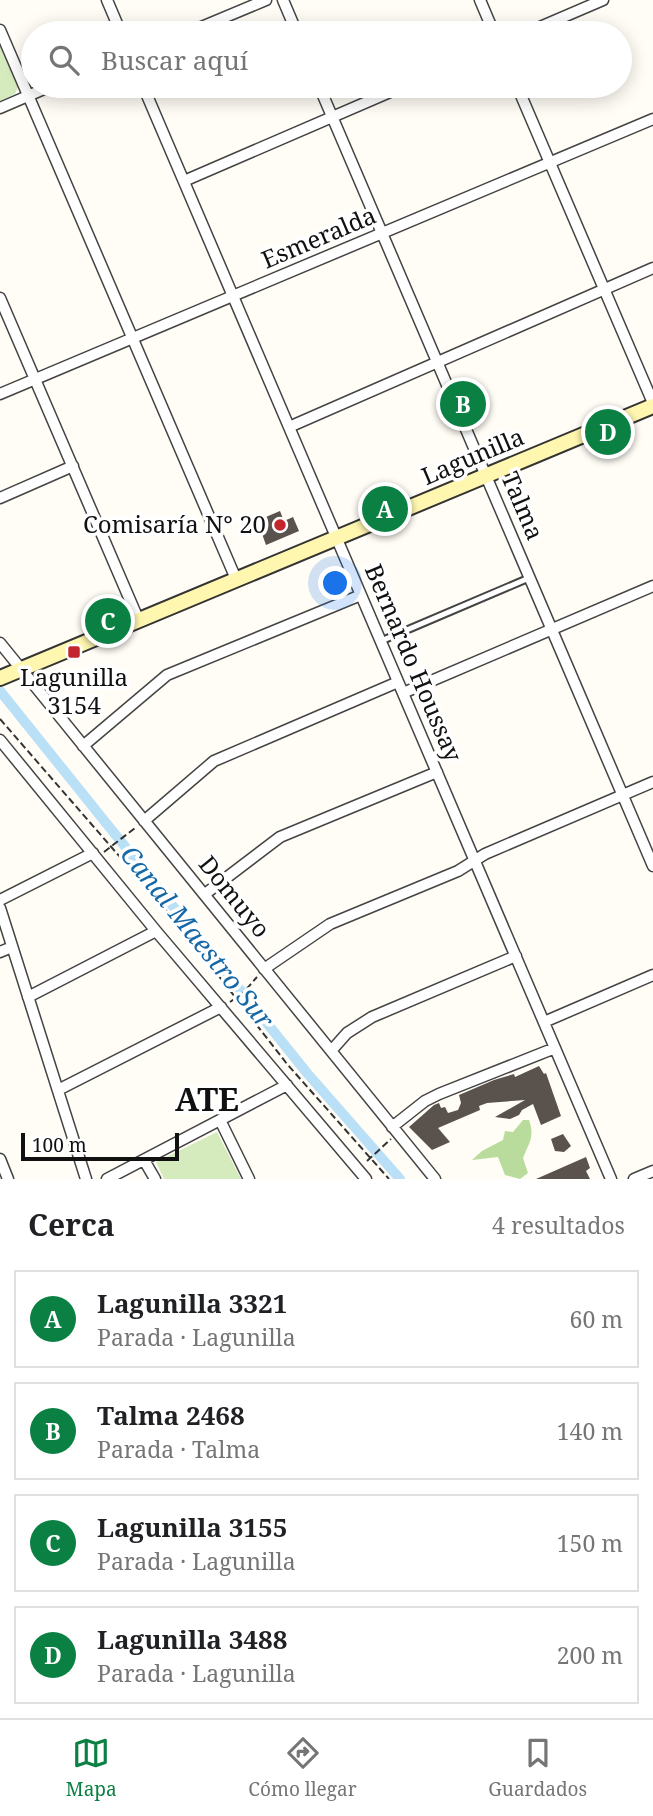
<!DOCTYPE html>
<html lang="es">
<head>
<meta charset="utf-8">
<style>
	:root { --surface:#fff; --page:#f6f6f6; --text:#202124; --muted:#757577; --line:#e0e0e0; --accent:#0b8043 }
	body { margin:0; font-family:"Noto Serif",serif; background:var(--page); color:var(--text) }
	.scale { position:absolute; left:21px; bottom:18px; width:158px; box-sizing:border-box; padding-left:7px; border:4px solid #111; border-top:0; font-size:19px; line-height:24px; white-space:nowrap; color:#111; -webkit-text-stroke:5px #fff; paint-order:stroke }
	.you { position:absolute; left:336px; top:584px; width:24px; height:24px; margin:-18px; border:5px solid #fff; border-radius:50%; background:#1a73e8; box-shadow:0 0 0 10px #1a73e833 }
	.badge { display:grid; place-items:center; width:46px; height:46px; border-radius:50%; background:var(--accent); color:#fff; font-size:23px; font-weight:700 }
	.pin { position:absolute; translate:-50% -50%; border:4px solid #fff; box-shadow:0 2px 7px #0006 }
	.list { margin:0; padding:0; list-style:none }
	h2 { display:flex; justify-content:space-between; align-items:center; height:91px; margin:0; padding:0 28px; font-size:30px }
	h2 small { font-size:23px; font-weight:400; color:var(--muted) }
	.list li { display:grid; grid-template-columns:46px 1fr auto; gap:21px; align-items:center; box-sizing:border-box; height:98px; margin:0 14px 14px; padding:0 14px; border:2px solid var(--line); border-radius:0px }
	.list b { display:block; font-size:26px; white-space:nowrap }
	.list p { margin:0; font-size:23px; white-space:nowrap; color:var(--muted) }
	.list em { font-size:23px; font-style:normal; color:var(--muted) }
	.icon { flex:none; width:38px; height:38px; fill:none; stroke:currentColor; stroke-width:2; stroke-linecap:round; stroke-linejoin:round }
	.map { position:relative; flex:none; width:653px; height:1179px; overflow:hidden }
	.search { position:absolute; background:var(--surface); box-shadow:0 4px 18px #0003; left:21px; right:21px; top:21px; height:77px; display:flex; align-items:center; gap:18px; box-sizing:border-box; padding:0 24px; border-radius:38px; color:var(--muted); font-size:26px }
	.sheet { height:539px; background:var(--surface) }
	nav { display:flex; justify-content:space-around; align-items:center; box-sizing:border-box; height:98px; border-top:2px solid var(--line); background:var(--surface); font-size:19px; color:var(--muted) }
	nav a { display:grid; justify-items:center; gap:4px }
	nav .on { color:var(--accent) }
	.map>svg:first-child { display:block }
	.green { fill:#d5ebbd }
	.forest { fill:#b9dc9c }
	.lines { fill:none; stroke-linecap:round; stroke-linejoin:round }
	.canal { stroke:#b9e0f7; stroke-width:10 }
	.building { fill:#5a524d }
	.lane-casing { stroke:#444; stroke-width:9 }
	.street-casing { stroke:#444; stroke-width:13 }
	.secondary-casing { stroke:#333; stroke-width:18 }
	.path { stroke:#333; stroke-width:2; stroke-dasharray:7 3.5; stroke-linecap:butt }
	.lane { stroke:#fff; stroke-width:5 }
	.street { stroke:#fff; stroke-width:10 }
	.secondary { stroke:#fff6b0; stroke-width:14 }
	.poi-dot { fill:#c4262e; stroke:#fff; stroke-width:2.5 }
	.labels { text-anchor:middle; stroke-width:7; stroke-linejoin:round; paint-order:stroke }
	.street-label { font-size:24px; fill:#111; stroke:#fff }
	.poi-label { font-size:24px; fill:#111; stroke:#fff; text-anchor:end }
	.water-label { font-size:26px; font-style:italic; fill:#1768a6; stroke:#fff }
	.district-label { font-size:32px; font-weight:bold; fill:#111; stroke:#fff }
</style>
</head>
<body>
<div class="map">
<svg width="653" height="1179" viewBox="0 0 653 1179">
	<rect width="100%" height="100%" fill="#fffdf5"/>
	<!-- green -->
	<path class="green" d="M0 46 18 87 15 94 0 101Z
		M217 1132 241 1179H164L156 1162Z"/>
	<!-- forest -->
	<path class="forest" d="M523 1120H529C535 1136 529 1143 523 1158L528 1173 520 1179 505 1175 498 1157 472 1160 482 1151 503 1140 505 1131 513 1132Z"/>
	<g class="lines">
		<!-- canal -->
		<path class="canal" d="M0 691 307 1073 400 1179"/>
	</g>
	<!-- building -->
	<path class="building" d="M280 511 284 521 293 517 299 531 266 545 261 531 265 529 261 519Z
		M539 1066 544 1074 546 1073 561 1116 541 1125 533 1104 522 1110 519 1115 510 1119 495 1117 525 1100 487 1103 479 1106 480 1110 438 1128 450 1142 432 1150 409 1127 434 1105 439 1103 441 1108 445 1107 448 1113 458 1110 461 1103 459 1095 494 1080 514 1074 515 1077Z
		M563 1134 571 1146 564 1152 555 1151 551 1139Z
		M586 1157 590 1168 586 1171 590 1179H536Z"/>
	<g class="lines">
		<!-- lane casing -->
		<g class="lane-casing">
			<path id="lane" d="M381 641 529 578"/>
		</g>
		<!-- street casing -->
		<g class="street-casing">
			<path id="street" d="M107 0 121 33
				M283 0 297 33
				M480 0 494 33
				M0 30 236 579
				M187 33 266 0
				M526 33 603 0
				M143 86 611 1179
				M319 86 653 866
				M517 86 653 403
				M0 108 51 86
				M184 181 404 86
				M0 298 139 621
				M0 394 653 119
				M289 427 653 268
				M0 498 73 466
				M0 643 435 1179
				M403 693 653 586
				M0 740 156 931 366 1179
				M83 746 167 675 361 595
				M144 821 214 761 398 682
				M205 894 280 837 437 772
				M0 900 93 853
				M0 908 86 1179
				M0 952 12 947
				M264 969 330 924 458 871 485 854 653 782
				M28 997 156 931
				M544 1022 653 975
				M331 1051 347 1033 372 1017 516 956
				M58 1090 221 1007
				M220 1120 249 1179
				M392 1127 425 1101 439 1094 555 1048
				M0 1159 8 1179
				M144 1160 155 1179
				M107 1179 287 1085
				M634 1179 653 1171"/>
		</g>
		<!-- secondary casing -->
		<g class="secondary-casing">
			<path id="secondary" d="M0 678 653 406"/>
		</g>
		<!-- path -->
		<path class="path" d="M0 719 180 926 287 1064 389 1179
			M104 852 135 828
			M230 1002 243 993 257 977
			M367 1161 391 1139"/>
		<!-- lane -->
		<use href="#lane" class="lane"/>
		<!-- street -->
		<use href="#street" class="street"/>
		<!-- secondary -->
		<use href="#secondary" class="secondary"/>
	</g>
	<!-- markers -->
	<g class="poi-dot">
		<circle cx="280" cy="525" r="7"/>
		<rect x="67" y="645" width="14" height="14" rx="3.5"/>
	</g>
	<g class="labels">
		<!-- street labels -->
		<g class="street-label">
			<text transform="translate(319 238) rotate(-23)" y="8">Esmeralda</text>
			<text transform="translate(473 457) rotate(-23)" y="8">Lagunilla</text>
			<text transform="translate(522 506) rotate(67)" y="8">Talma</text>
			<text transform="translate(413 663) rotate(67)" y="8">Bernardo Houssay</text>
			<text transform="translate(234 897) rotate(51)" y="8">Domuyo</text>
		</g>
		<!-- poi labels -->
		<g class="poi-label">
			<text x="266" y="533">Comisaría N° 20</text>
			<text x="74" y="686" text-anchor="middle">Lagunilla<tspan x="74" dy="28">3154</tspan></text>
		</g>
		<!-- water labels -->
		<g class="water-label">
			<text transform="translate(197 937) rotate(51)" y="9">Canal Maestro Sur</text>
		</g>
		<!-- district labels -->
		<g class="district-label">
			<text x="207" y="1111">ATE</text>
		</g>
	</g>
</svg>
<div class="scale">100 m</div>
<div class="you"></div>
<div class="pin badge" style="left:385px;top:509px">A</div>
<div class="pin badge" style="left:463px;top:404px">B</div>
<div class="pin badge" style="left:108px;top:621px">C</div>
<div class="pin badge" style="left:608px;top:432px">D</div>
<div class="search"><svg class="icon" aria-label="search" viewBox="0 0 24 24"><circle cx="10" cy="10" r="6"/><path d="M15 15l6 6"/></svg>Buscar aquí</div>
</div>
<section class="sheet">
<h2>Cerca<small>4 resultados</small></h2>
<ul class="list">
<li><span class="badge">A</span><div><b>Lagunilla 3321</b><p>Parada · Lagunilla</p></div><em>60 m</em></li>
<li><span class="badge">B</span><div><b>Talma 2468</b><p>Parada · Talma</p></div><em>140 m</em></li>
<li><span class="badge">C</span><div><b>Lagunilla 3155</b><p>Parada · Lagunilla</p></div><em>150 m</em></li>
<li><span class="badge">D</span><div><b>Lagunilla 3488</b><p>Parada · Lagunilla</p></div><em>200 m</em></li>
</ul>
</section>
<nav>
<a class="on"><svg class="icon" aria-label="map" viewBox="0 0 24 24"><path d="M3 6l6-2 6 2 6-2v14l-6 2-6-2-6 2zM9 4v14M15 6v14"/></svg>Mapa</a>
<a><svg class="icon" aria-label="directions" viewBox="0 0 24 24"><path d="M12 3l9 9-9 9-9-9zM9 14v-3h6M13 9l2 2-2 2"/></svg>Cómo llegar</a>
<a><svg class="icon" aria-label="saved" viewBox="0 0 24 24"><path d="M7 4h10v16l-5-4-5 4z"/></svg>Guardados</a>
</nav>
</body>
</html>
